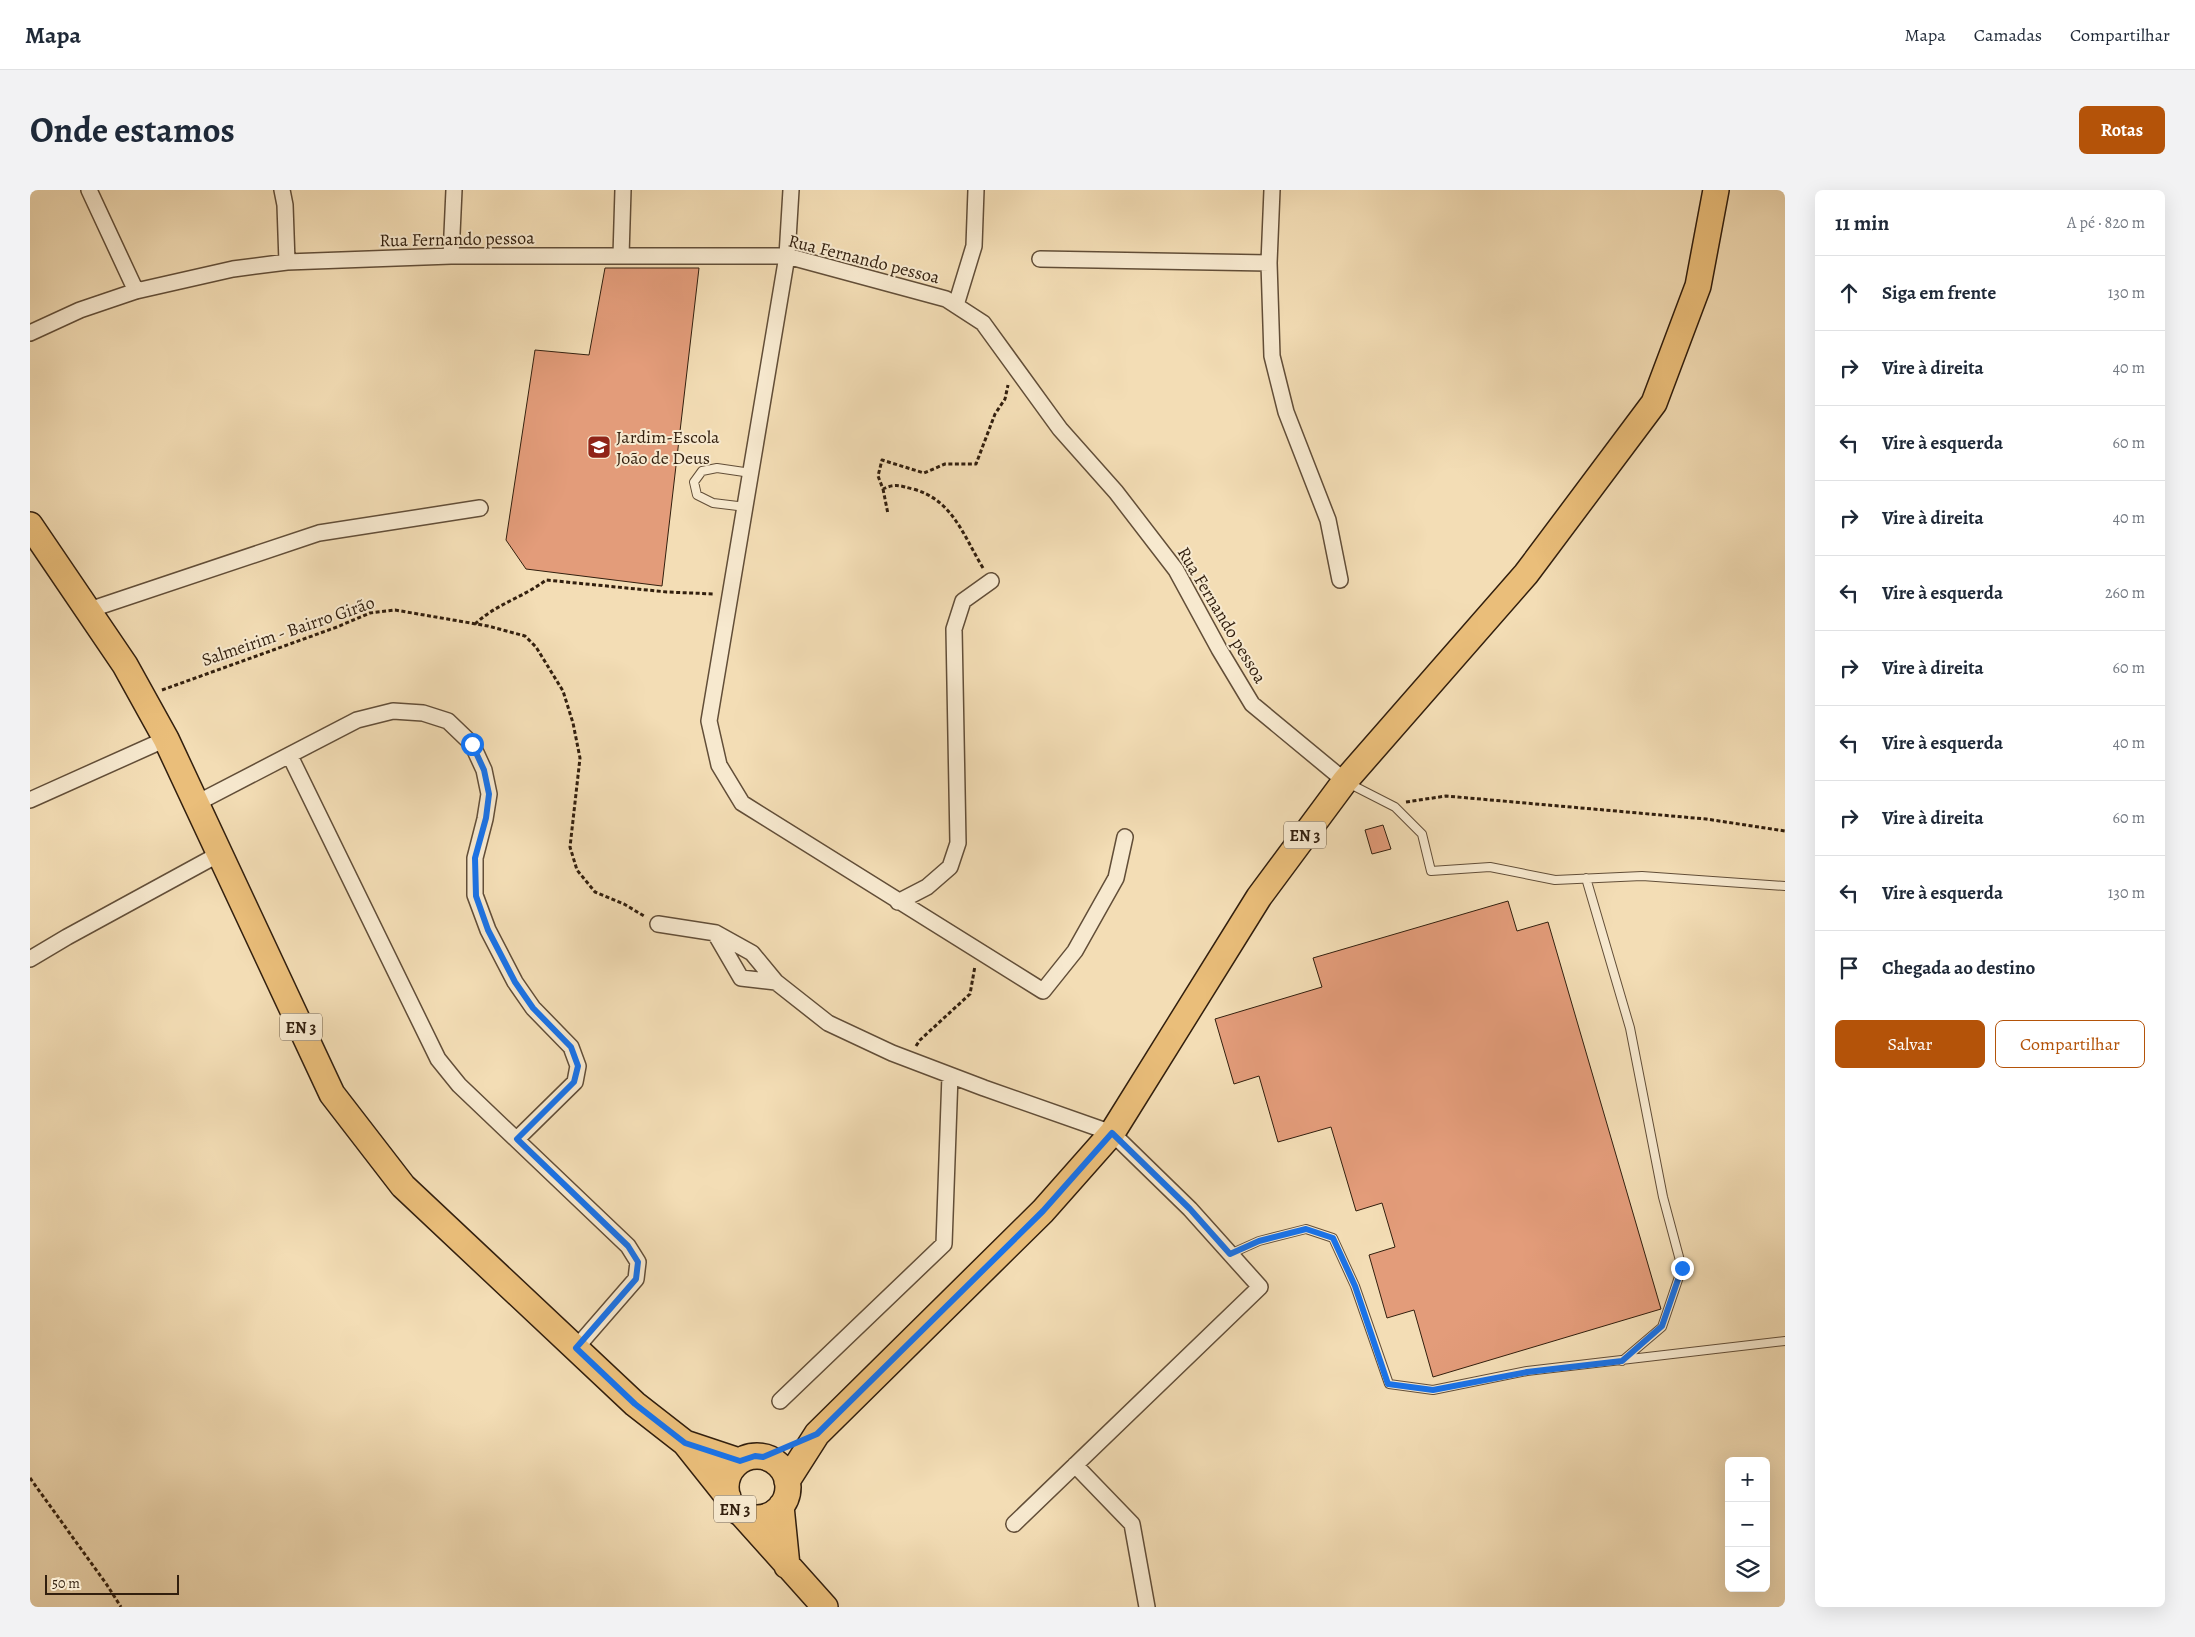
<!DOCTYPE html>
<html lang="pt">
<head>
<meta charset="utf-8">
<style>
	:root { --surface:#fff; --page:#f2f2f3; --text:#1f2937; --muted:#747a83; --line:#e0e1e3; --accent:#b45309 }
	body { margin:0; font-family:Alegreya,serif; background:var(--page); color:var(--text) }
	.controls { position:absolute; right:15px; bottom:15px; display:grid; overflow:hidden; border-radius:8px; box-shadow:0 5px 20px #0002 }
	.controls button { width:45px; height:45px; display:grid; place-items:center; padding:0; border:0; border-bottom:1px solid var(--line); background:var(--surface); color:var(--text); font:25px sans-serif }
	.scale { position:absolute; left:15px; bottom:12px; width:134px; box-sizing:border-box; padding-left:5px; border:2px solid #321f0e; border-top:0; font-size:14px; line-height:18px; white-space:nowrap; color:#321f0e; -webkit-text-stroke:4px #f7e9cf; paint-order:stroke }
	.stop { position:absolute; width:15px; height:15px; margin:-11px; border:4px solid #1a73e8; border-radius:50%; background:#fff }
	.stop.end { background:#1a73e8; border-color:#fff; box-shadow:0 1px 5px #0008 }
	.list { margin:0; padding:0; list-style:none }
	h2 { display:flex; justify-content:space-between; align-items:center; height:65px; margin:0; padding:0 20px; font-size:21px }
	h2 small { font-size:16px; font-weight:400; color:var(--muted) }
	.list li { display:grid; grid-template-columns:32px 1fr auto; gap:15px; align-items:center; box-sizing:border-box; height:75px; padding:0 20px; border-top:1px solid var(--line) }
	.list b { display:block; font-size:19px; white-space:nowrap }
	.list em { font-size:16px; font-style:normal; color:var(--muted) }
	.actions { display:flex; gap:10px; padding:15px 20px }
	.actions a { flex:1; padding:11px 0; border:1px solid var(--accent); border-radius:8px; text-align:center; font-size:18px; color:var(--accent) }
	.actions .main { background:var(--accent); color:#fff }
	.icon { flex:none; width:28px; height:28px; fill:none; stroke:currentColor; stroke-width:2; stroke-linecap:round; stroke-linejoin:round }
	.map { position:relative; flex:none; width:1755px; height:1417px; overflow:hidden; border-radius:8px }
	header { display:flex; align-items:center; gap:30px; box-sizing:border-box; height:70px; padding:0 25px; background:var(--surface); border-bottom:1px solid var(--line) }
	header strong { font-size:24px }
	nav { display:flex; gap:28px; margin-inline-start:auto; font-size:18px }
	.intro { display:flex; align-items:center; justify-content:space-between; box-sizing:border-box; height:120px; padding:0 30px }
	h1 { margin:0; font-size:35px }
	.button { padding:12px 22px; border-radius:8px; background:var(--accent); color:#fff; font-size:18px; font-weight:700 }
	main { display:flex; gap:30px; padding:0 30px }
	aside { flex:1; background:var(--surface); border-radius:8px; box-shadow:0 5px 20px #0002 }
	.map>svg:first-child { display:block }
	.building { fill:#e39c7a; stroke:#321f0e }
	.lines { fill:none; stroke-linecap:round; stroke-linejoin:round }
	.lane-casing { stroke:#624e38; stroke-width:10 }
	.street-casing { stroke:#624e38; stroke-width:18 }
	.primary-casing { stroke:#321f0e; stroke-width:28 }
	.path { stroke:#321f0e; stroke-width:3; stroke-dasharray:4 2.5; stroke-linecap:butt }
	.lane { stroke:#f7e9cf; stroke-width:8 }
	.street { stroke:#f7e9cf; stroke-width:15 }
	.primary { stroke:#eabe7a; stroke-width:25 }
	.route { stroke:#1a73e8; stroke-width:6 }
	.labels { text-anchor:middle; stroke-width:4; stroke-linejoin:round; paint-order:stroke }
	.shield { fill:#f7e9cf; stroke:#6d5c48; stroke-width:1 }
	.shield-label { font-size:16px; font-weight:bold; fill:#321f0e }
	.street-label { font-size:18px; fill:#321f0e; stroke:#f7e9cf }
	.poi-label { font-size:18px; fill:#321f0e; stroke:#f7e9cf; text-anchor:start }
</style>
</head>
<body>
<header>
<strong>Mapa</strong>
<nav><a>Mapa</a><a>Camadas</a><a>Compartilhar</a></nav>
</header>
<div class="intro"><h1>Onde estamos</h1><a class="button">Rotas</a></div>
<main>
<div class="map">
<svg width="1755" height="1417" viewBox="0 0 1755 1417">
	<rect width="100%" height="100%" fill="#f3ddb5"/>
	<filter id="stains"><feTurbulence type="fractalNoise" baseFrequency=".004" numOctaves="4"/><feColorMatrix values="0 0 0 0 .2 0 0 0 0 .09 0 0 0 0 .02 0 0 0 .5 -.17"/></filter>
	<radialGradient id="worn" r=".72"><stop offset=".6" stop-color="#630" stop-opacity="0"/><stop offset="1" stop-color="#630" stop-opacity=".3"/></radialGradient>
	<!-- building -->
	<path class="building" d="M575 78H669L632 396 496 379 476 350 505 160 559 165Z
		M1353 635 1361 659 1342 664 1335 640Z
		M1478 711 1487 741 1518 732 1631 1119 1403 1187 1384 1120 1357 1128 1339 1065 1365 1057 1352 1013 1326 1021 1301 937 1248 952 1229 886 1204 894 1185 829 1292 797 1283 768Z"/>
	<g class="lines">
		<!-- lane casing -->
		<g class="lane-casing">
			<path id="lane" d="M716 317 683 313 667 305 664 292 672 281 687 278 721 283
				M1318 593 1365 617 1392 644 1401 681 1460 677 1525 690 1612 686 1755 696
				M1556 688 1600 838 1633 1007 1652 1078 1632 1137 1592 1171
				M1200 1064 1229 1051 1276 1039 1303 1048 1325 1096 1359 1194 1403 1200 1497 1181 1755 1151"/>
		</g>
		<!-- street casing -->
		<g class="street-casing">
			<path id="street" d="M59 0 106 101
				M252 0 255 15 257 72
				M761 0 757 66 679 531 689 575 712 613 1013 801 1045 761 1086 688 1095 647
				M1242 0 1239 73 1242 166 1256 222 1298 330 1310 390
				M421 66 424 0
				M591 66 593 0
				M1010 69 1239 73
				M926 115 944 56 946 0
				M0 143 50 120 106 101 203 79 257 72 421 66H757L916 109 953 133 1030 239 1086 302 1146 380 1189 459 1222 514 1315 591
				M59 420 289 343 450 318
				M260 566 408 869 429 895 598 1056 608 1072 606 1089 546 1158
				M0 610 136 549
				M167 613 327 530 363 521 393 523 418 531 442 554 454 580 459 604 455 629 445 668V705L458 740 485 792 503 818 541 857 548 876 545 892 487 949
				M868 712 897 697 920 677 928 653 924 439 933 411 961 391
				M628 734 686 743 722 763 746 792 798 833 862 863 954 898 1082 943 1160 1019 1230 1097 984 1334
				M686 745 711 788 746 792
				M0 769 37 747 191 663
				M750 1211 914 1054 920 885
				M1045 1275 1102 1334 1117 1417"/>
		</g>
		<!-- primary casing -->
		<g class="primary-casing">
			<path id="primary" d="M0 335 95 475 136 549 302 904 373 996 605 1214 655 1253 698 1307
				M655 1253 709 1271
				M696 1297a31 31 0 1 1 62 0a31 31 0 1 1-62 0Z
				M757 1291 787 1244 1013 1021 1082 943 1229 707 1315 591 1496 384 1624 213 1668 96 1686 0
				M751 1316 757 1376
				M710 1322 795 1417"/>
		</g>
		<!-- path -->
		<path class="path" d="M853 299 858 324
			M953 378C933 345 923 310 883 299 870 296 866 293 853 299L848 286 852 270 894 283 915 274H946L965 224 975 209 978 195
			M445 434C466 414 494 407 516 390L637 402 685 404
			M132 500 307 437 340 423 365 420 458 436 495 446 506 457 533 501 543 533 550 568 540 657 547 680 565 702 594 714 614 726
			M1376 612 1416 606 1676 629 1755 641
			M886 856 890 850 940 804 945 776
			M0 1288 77 1395 91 1417"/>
		<!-- lane -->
		<use href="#lane" class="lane"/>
		<!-- street -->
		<use href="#street" class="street"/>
		<!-- primary -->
		<use href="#primary" class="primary"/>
	</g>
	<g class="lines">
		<!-- route -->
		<path class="route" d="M442 554 454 580 459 604 456 628 445 668 446 706 458 740 485 792 503 818 541 857 548 876 544 892 487 949 598 1056 608 1072 606 1089 546 1158 605 1214 655 1253 710 1271 725 1266 733 1267 787 1244 1013 1021 1082 943 1160 1019 1200 1064 1229 1051 1276 1039 1303 1048 1325 1096 1358 1194 1403 1200 1497 1182 1592 1171 1632 1136 1652 1078"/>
	</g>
	<!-- icons -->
	<defs>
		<g id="school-square" transform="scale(1.25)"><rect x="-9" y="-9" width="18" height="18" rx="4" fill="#8f2418" stroke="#f7e9cf"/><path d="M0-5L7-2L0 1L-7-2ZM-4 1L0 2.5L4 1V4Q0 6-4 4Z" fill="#fff"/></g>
	</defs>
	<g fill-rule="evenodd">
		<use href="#school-square" x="569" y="257"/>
	</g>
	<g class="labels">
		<!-- shield labels -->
		<g class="shield">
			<rect x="1254" y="631.5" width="42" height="27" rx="4"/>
			<rect x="250" y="823.5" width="42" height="27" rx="4"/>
			<rect x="684" y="1305.5" width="42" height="27" rx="4"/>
		</g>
		<g class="shield-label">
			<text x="1275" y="651">EN 3</text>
			<text x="271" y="843">EN 3</text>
			<text x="705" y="1325">EN 3</text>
		</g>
		<!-- street labels -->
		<g class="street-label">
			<text transform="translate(427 49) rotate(-1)" y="6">Rua Fernando pessoa</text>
			<text transform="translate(834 69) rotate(14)" y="6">Rua Fernando pessoa</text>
			<text transform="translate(1192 425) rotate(59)" y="6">Rua Fernando pessoa</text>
			<text transform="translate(258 441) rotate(-19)" y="6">Salmeirim - Bairro Girão</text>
		</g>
		<!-- poi labels -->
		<g class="poi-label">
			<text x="586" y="253">Jardim-Escola<tspan x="586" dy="21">João de Deus</tspan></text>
		</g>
	</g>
	<rect width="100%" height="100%" filter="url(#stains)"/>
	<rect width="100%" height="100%" fill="url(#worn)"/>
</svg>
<div class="controls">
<button>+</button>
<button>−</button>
<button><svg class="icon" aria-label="layers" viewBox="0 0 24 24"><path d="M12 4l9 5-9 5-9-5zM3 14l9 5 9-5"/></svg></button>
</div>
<div class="scale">50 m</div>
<div class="stop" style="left:442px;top:554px"></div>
<div class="stop end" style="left:1652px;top:1078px"></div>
</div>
<aside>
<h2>11 min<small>A pé · 820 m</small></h2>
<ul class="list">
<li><svg class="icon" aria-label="ahead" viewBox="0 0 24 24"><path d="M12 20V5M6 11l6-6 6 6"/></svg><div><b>Siga em frente</b></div><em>130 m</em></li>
<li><svg class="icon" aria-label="right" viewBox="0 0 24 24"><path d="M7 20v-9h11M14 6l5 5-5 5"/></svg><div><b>Vire à direita</b></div><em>40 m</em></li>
<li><svg class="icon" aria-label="left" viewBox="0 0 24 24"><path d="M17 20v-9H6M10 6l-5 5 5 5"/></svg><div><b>Vire à esquerda</b></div><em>60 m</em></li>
<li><svg class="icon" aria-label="right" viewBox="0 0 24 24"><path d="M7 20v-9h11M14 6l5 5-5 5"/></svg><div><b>Vire à direita</b></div><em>40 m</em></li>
<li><svg class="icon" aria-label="left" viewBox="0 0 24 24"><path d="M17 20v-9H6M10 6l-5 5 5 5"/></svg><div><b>Vire à esquerda</b></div><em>260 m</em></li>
<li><svg class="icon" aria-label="right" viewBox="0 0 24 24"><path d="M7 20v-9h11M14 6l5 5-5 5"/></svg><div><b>Vire à direita</b></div><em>60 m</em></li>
<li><svg class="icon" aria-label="left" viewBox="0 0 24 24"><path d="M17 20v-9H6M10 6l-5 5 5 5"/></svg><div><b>Vire à esquerda</b></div><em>40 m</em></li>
<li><svg class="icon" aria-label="right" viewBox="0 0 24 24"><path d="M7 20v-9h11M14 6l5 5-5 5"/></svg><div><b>Vire à direita</b></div><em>60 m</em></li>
<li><svg class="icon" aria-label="left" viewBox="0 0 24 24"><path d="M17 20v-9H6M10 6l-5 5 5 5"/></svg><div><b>Vire à esquerda</b></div><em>130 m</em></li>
<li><svg class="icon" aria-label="arrive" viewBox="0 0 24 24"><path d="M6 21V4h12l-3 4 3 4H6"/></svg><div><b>Chegada ao destino</b></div></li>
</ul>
<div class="actions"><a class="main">Salvar</a><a>Compartilhar</a></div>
</aside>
</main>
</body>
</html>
